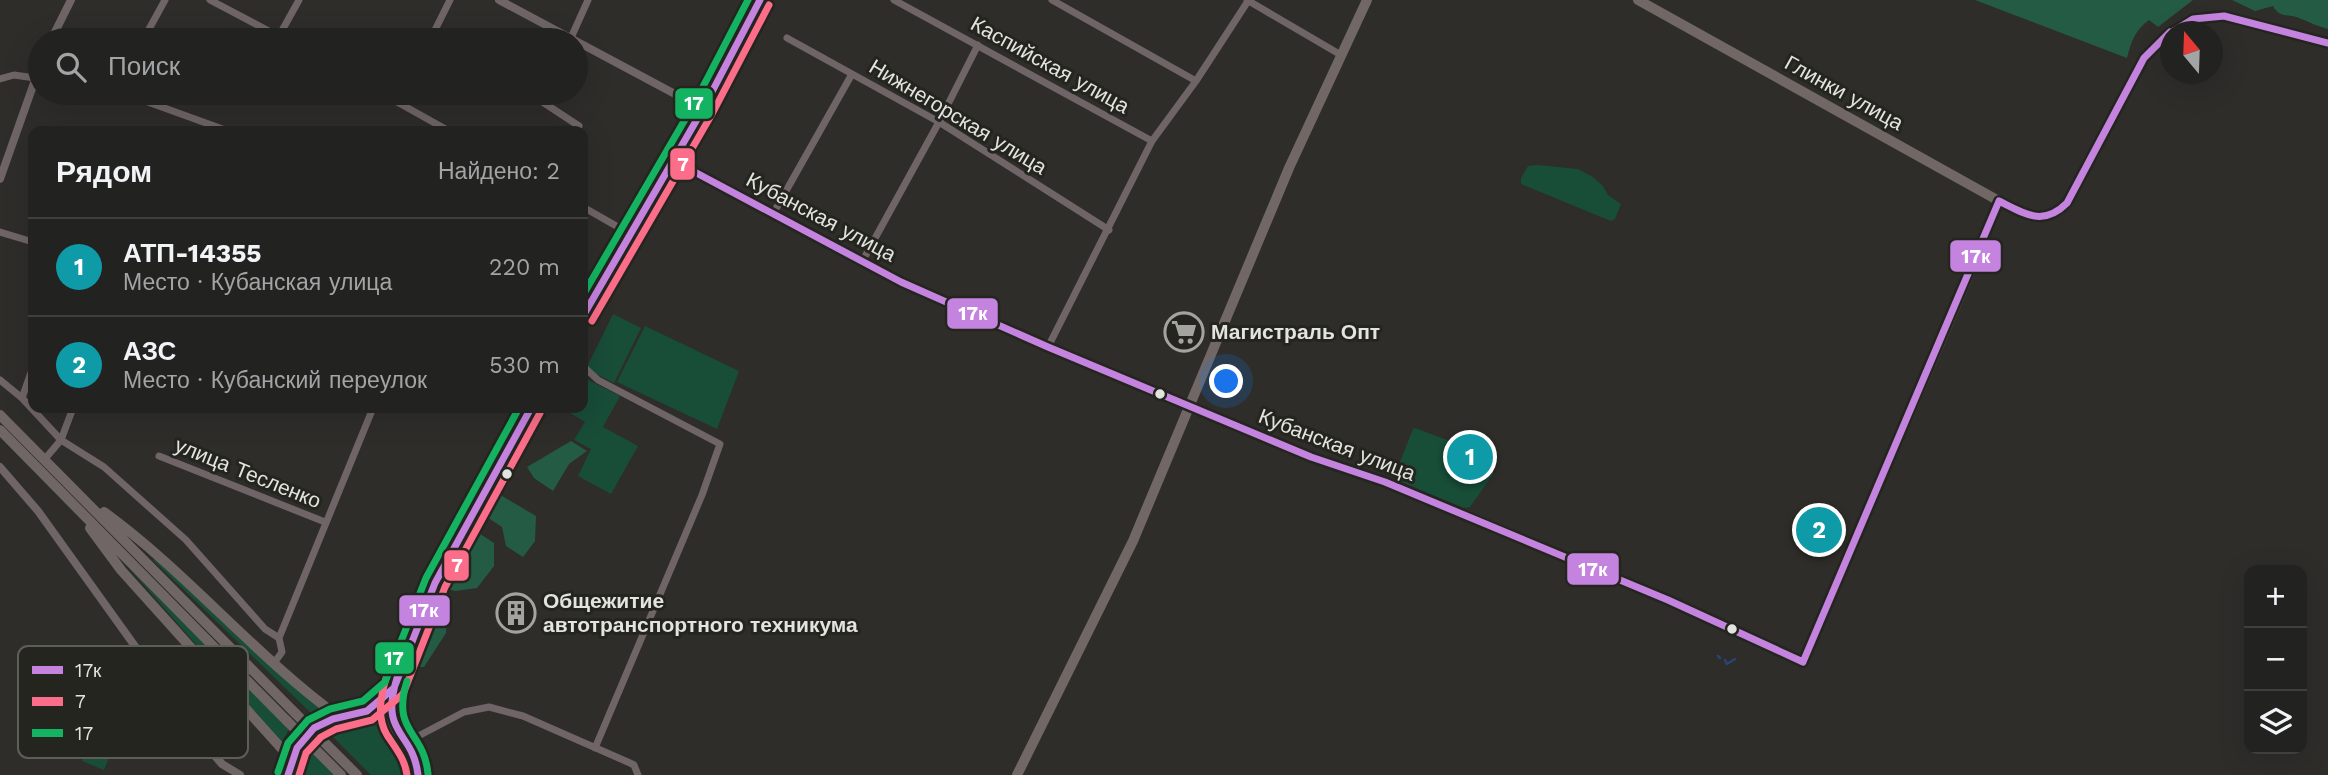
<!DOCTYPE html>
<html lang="ru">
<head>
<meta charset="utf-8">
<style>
	:root { --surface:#222220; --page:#2e2f2d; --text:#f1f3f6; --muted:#a2a4a5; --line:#3f3f3e; --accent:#8c9099 }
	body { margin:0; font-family:"Work Sans",sans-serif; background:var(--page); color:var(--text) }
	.controls { position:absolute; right:21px; bottom:21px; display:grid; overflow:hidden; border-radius:14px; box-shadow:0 7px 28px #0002 }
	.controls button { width:63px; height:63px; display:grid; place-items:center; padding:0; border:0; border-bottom:2px solid var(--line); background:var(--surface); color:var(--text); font:35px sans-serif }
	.compass { position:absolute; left:2160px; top:21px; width:63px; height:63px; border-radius:50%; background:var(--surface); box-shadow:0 7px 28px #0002; rotate:341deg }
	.you { position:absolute; left:1227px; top:382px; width:24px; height:24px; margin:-18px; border:5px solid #fff; border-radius:50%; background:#1a73e8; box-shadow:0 0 0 10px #1a73e833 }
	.badge { display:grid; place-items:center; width:46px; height:46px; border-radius:50%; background:var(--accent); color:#fff; font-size:23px; font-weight:700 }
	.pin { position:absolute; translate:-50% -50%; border:4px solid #fff; box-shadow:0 2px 7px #0006 }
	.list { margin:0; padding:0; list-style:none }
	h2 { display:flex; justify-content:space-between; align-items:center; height:91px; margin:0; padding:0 28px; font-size:30px }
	h2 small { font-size:23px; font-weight:400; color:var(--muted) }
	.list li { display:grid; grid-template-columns:46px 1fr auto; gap:21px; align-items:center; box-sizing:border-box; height:98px; padding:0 28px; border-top:2px solid var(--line) }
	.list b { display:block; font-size:26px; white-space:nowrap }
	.list p { margin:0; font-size:23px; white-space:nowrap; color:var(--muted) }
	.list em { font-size:23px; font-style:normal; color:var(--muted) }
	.icon { flex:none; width:38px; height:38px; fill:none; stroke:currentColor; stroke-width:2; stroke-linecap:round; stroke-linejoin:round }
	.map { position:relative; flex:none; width:2328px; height:775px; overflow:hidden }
	.search { position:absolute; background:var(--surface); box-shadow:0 7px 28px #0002; left:28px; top:28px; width:560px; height:77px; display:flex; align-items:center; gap:18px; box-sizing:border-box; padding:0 24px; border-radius:38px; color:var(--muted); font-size:26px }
	.panel { position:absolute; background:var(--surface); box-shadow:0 7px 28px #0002; left:28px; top:126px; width:560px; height:287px; border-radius:14px }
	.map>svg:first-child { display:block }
	.green { fill:#184d38 }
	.forest { fill:#245b44 }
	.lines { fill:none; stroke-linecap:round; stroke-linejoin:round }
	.stream { stroke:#2c4375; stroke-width:2.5 }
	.minor { stroke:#6f6566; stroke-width:7 }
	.tertiary { stroke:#6f6566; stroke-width:8 }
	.secondary { stroke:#716866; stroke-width:10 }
	.primary { stroke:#6f6665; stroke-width:10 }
	.primary-bridge { stroke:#6f6665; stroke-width:10 }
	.bus-1-casing { stroke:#25251f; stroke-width:12 }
	.bus-2-casing { stroke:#25251f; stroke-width:12 }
	.bus-3-casing { stroke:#25251f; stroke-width:12 }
	.bus-1 { stroke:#c483df; stroke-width:7 }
	.bus-2 { stroke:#fb6d88; stroke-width:7 }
	.bus-3 { stroke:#13b361; stroke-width:7 }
	.bus-dot { fill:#e3e3df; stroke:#25251f; stroke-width:2.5 }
	.labels { text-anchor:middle; stroke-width:6; stroke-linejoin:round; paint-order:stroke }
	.street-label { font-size:21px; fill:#e3e3df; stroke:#25251f }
	.poi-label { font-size:21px; font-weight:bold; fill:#e3e3df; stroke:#25251f; text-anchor:start }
	.key { fill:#25251f; stroke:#5e5e59; stroke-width:2 }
	.key-label { font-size:19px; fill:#e3e3df }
	.line-badge { stroke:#25251f; stroke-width:2.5 }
	.badge-label { font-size:19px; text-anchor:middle; font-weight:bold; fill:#fff }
</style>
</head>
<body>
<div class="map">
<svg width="2328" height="775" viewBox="0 0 2328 775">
	<rect width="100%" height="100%" fill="#2e2d2a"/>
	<!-- green -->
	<path class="green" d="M1538 165 1578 169 1593 177 1603 186 1608 195 1621 204 1615 219 1611 221 1521 184V178L1528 166Z
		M613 314 641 328 614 383 586 369Z
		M645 326 739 371 717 429 617 382Z
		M583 373 588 380 620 396 603 427 638 446 611 494 578 476 591 449 574 440 585 422 562 408H583Z
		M1415 428 1450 441 1445 454 1494 473 1470 507 1464 508 1399 481 1397 469 1413 429Z
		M155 559 320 707 313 715 153 560Z
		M127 566 289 729 282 742Z
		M355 720C386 725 408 742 409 775H371L327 731 341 723Z
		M93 733 115 742 104 770 82 761Z
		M309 748 335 775H298L302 756Z"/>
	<!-- forest -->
	<path class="forest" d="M1975 0H2193L2158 27 2149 20C2135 30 2131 42 2127 58Z
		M2232 0H2328V29C2316 26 2310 22 2299 18 2288 13 2280 19 2273 6L2255 11Z
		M571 441 587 451 569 464 553 491 534 478 527 467Z
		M497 493 536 516 535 541 523 557 506 546 502 527 484 515Z
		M477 532 494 543V566L477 588 455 591 445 588Z
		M437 602 447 613 446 633 424 667H415L410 665Z"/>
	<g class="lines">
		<!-- stream -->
		<path class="stream" d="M1718 656 1720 658
			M1725 660 1727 664 1735 659"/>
		<!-- minor -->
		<path class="minor" d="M210 0 286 40
			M894 0 1152 141
			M1052 0 1196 81
			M1247 0 1341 55
			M279 36 299 0
			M787 38 939 122 1109 230
			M143 40 165 0
			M430 40 450 0
			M570 40 588 0
			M0 79 14 75 35 78
			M123 93 228 131
			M381 93 449 131
			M545 93 541 101 579 126
			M399 103 404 93
			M583 207 632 235
			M773 214 852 74
			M0 232 33 242
			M862 262 939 122 978 45
			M1048 347 1152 141 1196 81 1248 1
			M583 366 598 380 720 444 702 495 595 748
			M0 380 22 398 61 440 104 467 186 540 265 629 279 638
			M22 398 33 367
			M159 456 325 522
			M44 460 61 440 73 408
			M274 663 282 652 279 638 373 408
			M407 742 464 712 489 707 523 716 630 763 634 765 638 775"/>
		<!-- tertiary -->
		<path class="tertiary" d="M499 0 703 109
			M51 40 71 0
			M0 179 40 66
			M0 467 38 511 208 748 222 764 240 775
			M277 775 287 770"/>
		<!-- secondary -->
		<path class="secondary" d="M1638 0 1999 201C2025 213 2043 228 2067 204L2144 58 2170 32
			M2171 32 2193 19 2224 16 2328 43
			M674 161 901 282 1048 347 1311 457 1385 482 1478 520 1668 600 1803 662C1867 507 1937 356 1999 201
			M1017 775 1133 541 1289 168 1367 0"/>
		<!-- primary -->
		<path class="primary" d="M583 316 703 109 760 0
			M0 415 295 713
			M0 430 287 721
			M104 512C188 573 255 656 339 717
			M90 528 121 570 291 759
			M357 714 375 706 394 688
			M396 730C393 719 391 709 392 698 394 681 403 663 409 647 440 563 487 486 531 408
			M288 775C288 766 291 757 296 750 327 693 413 710 418 775"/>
		<!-- primary-bridge -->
		<path class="primary-bridge" d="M295 713 357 775
			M287 721 341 775"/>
		<!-- bus-1 casing -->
		<g class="bus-1-casing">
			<path id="bus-1" d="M2172 32 2193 19 2224 16 2328 43
				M674 161 901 282 1048 347 1311 457 1385 482 1668 600 1803 662 1999 201C2025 214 2043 227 2067 203L2144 58 2170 32
				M583 316 703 109 760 0
				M397 678C379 736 413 730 418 775
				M288 775 297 748 314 728 333 719 367 711 394 688 435 583 531 408"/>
		</g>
		<!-- bus-2 casing -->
		<g class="bus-2-casing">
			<path id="bus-2" d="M592 321 712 114 769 5
				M387 675C381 694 376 717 387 735 396 749 405 759 407 775
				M299 775 306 753 321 737 336 729 372 720 403 694 445 587 540 413"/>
		</g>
		<!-- bus-3 casing -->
		<g class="bus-3-casing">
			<path id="bus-3" d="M583 295 694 104 748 0
				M407 681C391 733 424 730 428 774
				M278 772 288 743 308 720 330 709 363 701 385 682 426 578 519 408"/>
		</g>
		<!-- bus-1 -->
		<use href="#bus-1" class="bus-1"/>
		<!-- bus-2 -->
		<use href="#bus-2" class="bus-2"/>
		<!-- bus-3 -->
		<use href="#bus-3" class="bus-3"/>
	</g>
	<!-- icons -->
	<defs>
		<g id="supermarket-ring" transform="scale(2.0125)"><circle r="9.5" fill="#25251f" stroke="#a4a3a0" stroke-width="1.5"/><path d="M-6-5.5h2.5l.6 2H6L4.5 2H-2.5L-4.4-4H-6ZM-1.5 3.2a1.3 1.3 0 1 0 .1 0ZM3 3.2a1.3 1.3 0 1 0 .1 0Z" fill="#a4a3a0"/></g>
		<g id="building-ring" transform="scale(2.0125)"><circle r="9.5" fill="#25251f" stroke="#a4a3a0" stroke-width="1.5"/><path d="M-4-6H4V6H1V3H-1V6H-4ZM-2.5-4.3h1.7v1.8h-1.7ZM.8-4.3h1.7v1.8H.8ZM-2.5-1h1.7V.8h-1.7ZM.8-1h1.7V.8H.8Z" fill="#a4a3a0"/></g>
	</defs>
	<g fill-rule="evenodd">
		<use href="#supermarket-ring" x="1184" y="332"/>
		<use href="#building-ring" x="516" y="613"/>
	</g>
	<!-- markers -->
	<g class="bus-dot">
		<circle cx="1160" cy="394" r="6"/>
		<circle cx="507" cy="474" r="6"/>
		<circle cx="1732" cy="629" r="6"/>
	</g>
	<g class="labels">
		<!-- street labels -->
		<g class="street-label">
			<text transform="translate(1050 65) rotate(29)" y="7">Каспийская улица</text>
			<text transform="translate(1844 93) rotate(29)" y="7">Глинки улица</text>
			<text transform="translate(958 117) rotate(31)" y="7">Нижнегорская улица</text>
			<text transform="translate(821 217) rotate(28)" y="7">Кубанская улица</text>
			<text transform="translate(1337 445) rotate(21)" y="7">Кубанская улица</text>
			<text transform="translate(248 473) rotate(22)" y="7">улица Тесленко</text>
		</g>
		<!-- poi labels -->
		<g class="poi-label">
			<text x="1211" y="339">Магистраль Опт</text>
			<text x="543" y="608">Общежитие<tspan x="543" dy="24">автотранспортного техникума</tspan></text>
		</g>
	</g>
	<!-- legend -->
	<rect x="18" y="646" width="230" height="112" rx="10" class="key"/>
	<rect x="32" y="666" width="31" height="8" fill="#c483df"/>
	<rect x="32" y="697" width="31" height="9" fill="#fb6d88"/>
	<rect x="32" y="729" width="31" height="8" fill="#13b361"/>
	<g class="key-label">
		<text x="75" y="677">17к</text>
		<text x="75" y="708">7</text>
		<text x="75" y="740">17</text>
	</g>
	<g class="line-badge">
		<rect x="674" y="87" width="40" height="33" rx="7" fill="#13b361"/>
		<rect x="669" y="147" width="27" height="34" rx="7" fill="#fb6d88"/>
		<rect x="1949" y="239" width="53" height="34" rx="7" fill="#c483df"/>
		<rect x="946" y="297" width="53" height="33" rx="7" fill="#c483df"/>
		<rect x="443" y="549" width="27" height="33" rx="7" fill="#fb6d88"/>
		<rect x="1566" y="552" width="54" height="34" rx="7" fill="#c483df"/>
		<rect x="398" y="594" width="53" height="33" rx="7" fill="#c483df"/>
		<rect x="374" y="641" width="41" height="34" rx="7" fill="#13b361"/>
	</g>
	<g class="badge-label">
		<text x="694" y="110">17</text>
		<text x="683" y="171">7</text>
		<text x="1976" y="263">17к</text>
		<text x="973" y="320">17к</text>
		<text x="457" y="572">7</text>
		<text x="1593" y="576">17к</text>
		<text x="424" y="617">17к</text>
		<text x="394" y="665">17</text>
	</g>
</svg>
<div class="controls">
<button>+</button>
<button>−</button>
<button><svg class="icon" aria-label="layers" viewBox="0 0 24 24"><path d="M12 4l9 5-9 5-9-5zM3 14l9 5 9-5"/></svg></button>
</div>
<svg class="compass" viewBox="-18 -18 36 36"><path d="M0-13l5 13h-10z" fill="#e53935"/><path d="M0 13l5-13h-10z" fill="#a2a4a5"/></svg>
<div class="you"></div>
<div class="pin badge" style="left:1470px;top:457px;background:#0f9aa8">1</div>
<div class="pin badge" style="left:1819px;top:530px;background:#0f9aa8">2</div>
<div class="search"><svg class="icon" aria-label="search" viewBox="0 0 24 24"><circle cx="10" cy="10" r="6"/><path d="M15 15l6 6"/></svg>Поиск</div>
<section class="panel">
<h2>Рядом<small>Найдено: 2</small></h2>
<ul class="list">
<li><span class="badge" style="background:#0f9aa8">1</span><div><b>АТП-14355</b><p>Место · Кубанская улица</p></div><em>220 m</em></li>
<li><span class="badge" style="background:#0f9aa8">2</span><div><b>АЗС</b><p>Место · Кубанский переулок</p></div><em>530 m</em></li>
</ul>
</section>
</div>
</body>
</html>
